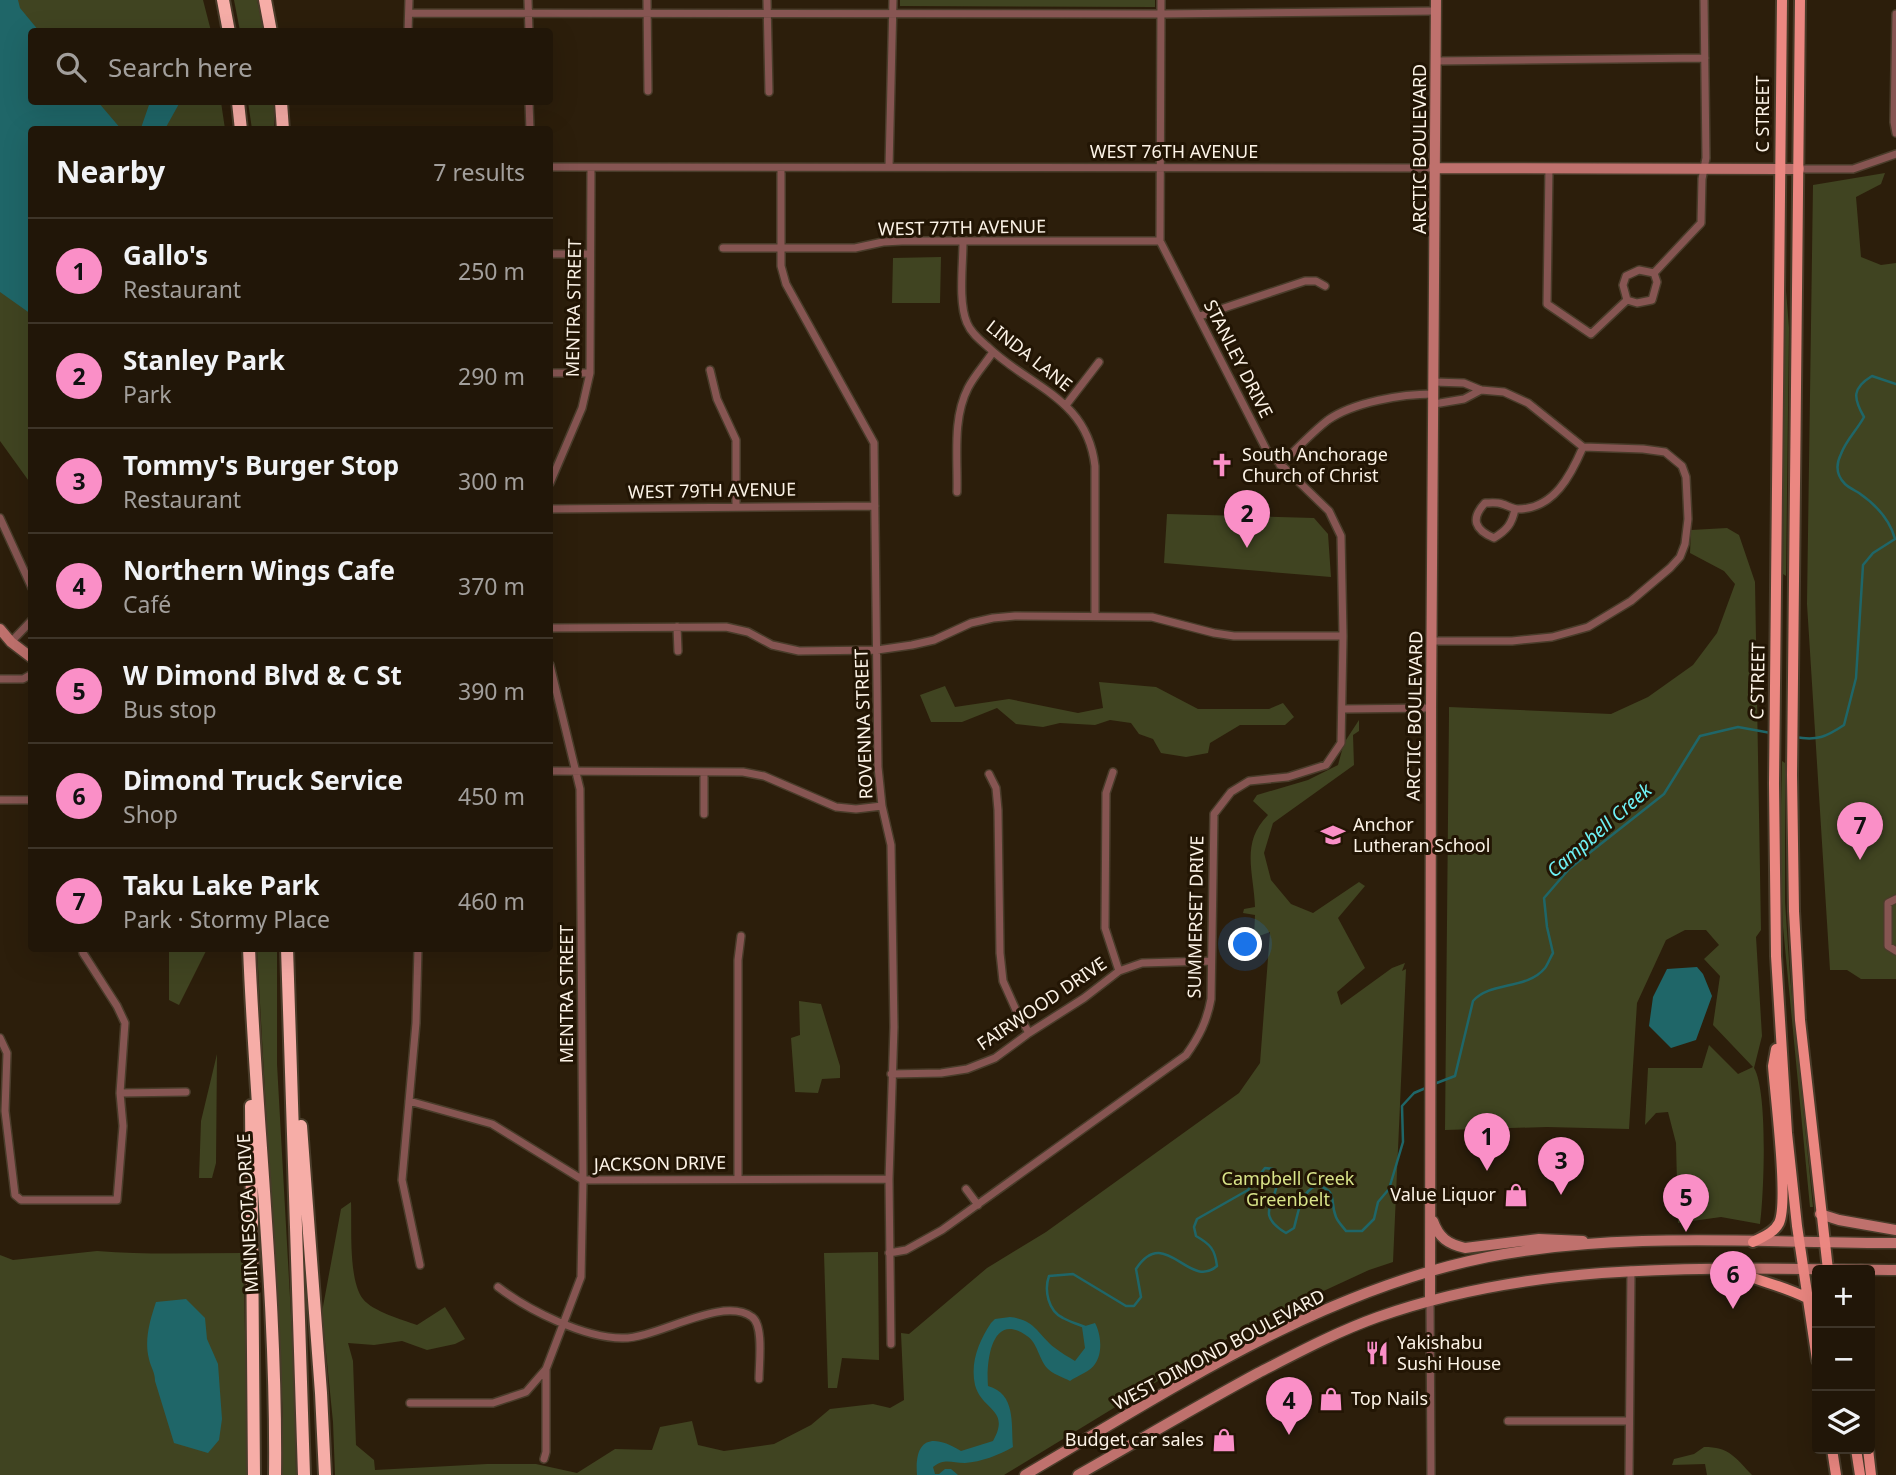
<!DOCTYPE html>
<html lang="en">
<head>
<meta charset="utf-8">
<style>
	:root { --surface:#211608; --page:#291f12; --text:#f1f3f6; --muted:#a29f9c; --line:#3e3529; --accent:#fa8fc7 }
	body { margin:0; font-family:"Noto Sans",sans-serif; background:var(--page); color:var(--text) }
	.controls { position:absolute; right:21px; bottom:21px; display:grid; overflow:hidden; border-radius:7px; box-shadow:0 7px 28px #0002 }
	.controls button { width:63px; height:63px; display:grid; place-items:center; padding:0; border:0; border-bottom:2px solid var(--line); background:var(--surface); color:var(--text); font:35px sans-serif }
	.you { position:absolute; left:1246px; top:945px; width:24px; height:24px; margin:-18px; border:5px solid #fff; border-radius:50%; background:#1a73e8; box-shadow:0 0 0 10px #1a73e833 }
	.badge { display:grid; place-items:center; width:46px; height:46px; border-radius:50%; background:var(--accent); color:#111; font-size:23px; font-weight:700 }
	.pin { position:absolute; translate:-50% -58px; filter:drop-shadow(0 2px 4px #0008) }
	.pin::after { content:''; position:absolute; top:37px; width:24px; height:21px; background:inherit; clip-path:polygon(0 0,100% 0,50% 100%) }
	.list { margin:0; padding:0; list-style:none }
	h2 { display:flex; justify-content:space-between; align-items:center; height:91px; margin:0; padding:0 28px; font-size:30px }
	h2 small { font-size:23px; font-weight:400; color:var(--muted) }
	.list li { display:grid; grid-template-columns:46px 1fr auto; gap:21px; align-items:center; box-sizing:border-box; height:105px; padding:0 28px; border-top:2px solid var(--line) }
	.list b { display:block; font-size:26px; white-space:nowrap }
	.list p { margin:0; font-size:23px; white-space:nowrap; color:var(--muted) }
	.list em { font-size:23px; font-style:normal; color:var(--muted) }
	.icon { flex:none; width:38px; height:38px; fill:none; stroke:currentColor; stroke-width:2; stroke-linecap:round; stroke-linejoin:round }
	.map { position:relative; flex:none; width:1896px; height:1475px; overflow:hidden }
	.search { position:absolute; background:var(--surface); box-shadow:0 7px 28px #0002; left:28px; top:28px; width:525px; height:77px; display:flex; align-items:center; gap:18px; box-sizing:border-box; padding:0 24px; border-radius:7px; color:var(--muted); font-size:26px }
	.panel { position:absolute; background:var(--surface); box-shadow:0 7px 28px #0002; left:28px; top:126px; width:525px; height:826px; border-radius:7px }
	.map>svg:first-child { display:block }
	.green { fill:#404421 }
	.water { fill:#1f6668 }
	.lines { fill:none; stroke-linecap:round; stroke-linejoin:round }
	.stream { stroke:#1f6668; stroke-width:2.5 }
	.street-casing { stroke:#493c2a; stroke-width:10 }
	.secondary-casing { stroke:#493c2a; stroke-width:13 }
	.primary-casing { stroke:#493c2a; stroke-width:14 }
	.highway-casing { stroke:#493c2a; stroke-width:16 }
	.street { stroke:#865552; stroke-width:7 }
	.secondary { stroke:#bf716d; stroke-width:10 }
	.primary { stroke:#eb8781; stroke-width:10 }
	.highway { stroke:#f6ada7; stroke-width:12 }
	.labels { text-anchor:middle; stroke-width:6; stroke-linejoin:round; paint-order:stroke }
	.street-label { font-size:18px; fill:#fcf3e7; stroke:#221504 }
	.poi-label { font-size:18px; fill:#fcf3e7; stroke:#221504; text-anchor:start }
	.park-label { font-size:18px; fill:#d9e489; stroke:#221504 }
	.water-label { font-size:19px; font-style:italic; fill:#6ff2f6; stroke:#221504 }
</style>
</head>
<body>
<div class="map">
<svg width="1896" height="1475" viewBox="0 0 1896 1475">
	<rect width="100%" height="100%" fill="#2c1e0b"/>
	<!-- green -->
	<path class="green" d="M0 0H203L211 31 32 32V102H221L225 129 32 130 31 484 0 441Z
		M234 0H257L264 31H240Z
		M900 0H1155V7L900 6Z
		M248 102H274V129H252Z
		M1885 173 1881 184 1856 197 1861 257 1881 265 1896 263V979H1861L1847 970H1830L1807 604 1813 185Z
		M941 257 940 303H892L893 258Z
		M1785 278 1789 328 1786 576 1783 574Z
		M1167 514 1314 518 1328 534 1331 577 1164 563Z
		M1727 528 1739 535 1755 582 1761 930 1756 937 1762 1036 1754 1068C1768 1091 1764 1194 1760 1224L1721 1217 1678 1223 1676 1143 1668 1112 1656 1113 1645 1125 1648 1068H1702L1709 1045 1738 1074 1753 1067 1713 1025 1720 976 1704 959 1719 945 1706 930H1685L1666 940 1637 1003 1629 1129 1547 1127 1445 1130 1449 714V707L1611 714 1648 697 1693 665 1717 633 1735 584 1724 571 1690 553 1691 530Z
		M1099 682 1156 687 1198 709H1269L1283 703 1294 717 1285 725H1240L1210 743 1208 753 1186 757 1161 753 1153 739 1139 734 1131 723 1110 720 1095 725 1060 723 1043 727 1016 724 997 708 962 722H931L920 695 945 686 955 707 1009 699 1078 713 1103 708Z
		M1359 720V731L1353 735 1354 765 1273 823 1264 853 1271 880 1291 904 1313 913 1359 882 1365 886 1338 918 1365 968 1337 992 1341 1005 1392 968 1405 963 1402 971 1406 969 1393 1262 1369 1270 1248 1326 1004 1475H335L333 1422 322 1312 341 1209 351 1202C352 1226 348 1280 363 1299 372 1311 403 1320 417 1325L445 1307 465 1339 455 1344 427 1350 402 1341 374 1345 348 1343 353 1361 356 1445 374 1460 375 1470 487 1464H536L577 1473 615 1449 652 1450 660 1427 692 1421 698 1445 724 1451 774 1444 811 1425 830 1409 873 1404 890 1408 904 1400 901 1333 909 1334 987 1268 1046 1232 1239 1093 1260 1063 1270 932 1254 938 1255 915 1243 913 1244 909 1255 907C1254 873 1240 843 1268 815L1253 801 1257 795 1308 780 1338 765 1344 743Z
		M1782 761 1785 763V902L1790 976 1813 1207H1810L1783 927 1780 851Z
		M169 949H207L179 1005 169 1000Z
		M257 949H277V1064L295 1387 296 1475H282L283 1416Z
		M799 1001 821 1004 840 1066V1078L822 1079 818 1093 795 1092 791 1038 800 1035Z
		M217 1054 216 1163 212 1178H199L201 1121Z
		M97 1251C146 1255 194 1253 243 1253L247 1410 246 1475H0V1255L13 1260Z
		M878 1252 879 1360 842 1358 837 1388H828L824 1253Z
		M1704 1447C1729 1447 1735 1457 1752 1475H1707L1705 1464 1672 1465 1674 1459 1694 1454Z"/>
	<!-- water -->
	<path class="water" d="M0 0H18L20 8 39 31 32 32V102H98L121 129 32 130 31 314 0 292Z
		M150 102H180L165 129H122L141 128Z
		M1697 967 1703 974 1712 996 1696 1040 1671 1048 1649 1026 1653 997 1667 969Z
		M186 1299 205 1318 207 1339 218 1364 222 1419 219 1440 208 1453 174 1443 155 1381C155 1372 151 1368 149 1359 144 1340 150 1320 156 1302Z
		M1010 1317C1036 1320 1037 1334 1055 1348 1061 1353 1069 1357 1075 1361L1085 1348 1082 1327 1095 1323C1101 1334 1103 1353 1095 1364 1091 1371 1077 1376 1070 1381 1063 1377 1052 1374 1047 1368 1039 1359 1037 1342 1027 1336 991 1310 986 1363 988 1386 1016 1394 1011 1423 1013 1447 999 1455 981 1462 965 1463 951 1463 945 1458 933 1467L935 1474H939L945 1469H951L958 1475H917C914 1438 932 1433 961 1451L993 1441C1011 1409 982 1411 975 1385 970 1362 979 1341 991 1323L995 1319Z"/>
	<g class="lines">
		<!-- stream -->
		<path class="stream" d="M1795 737C1817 741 1826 737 1844 725L1856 678 1863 565 1873 553 1895 539C1890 520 1875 504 1859 493 1854 490 1848 487 1845 484 1836 475 1836 464 1841 454 1846 440 1857 430 1864 417 1853 398 1852 388 1872 376L1896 384
			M1434 1084 1455 1076 1473 1001C1491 981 1527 990 1545 968 1548 964 1550 958 1553 953L1547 927 1544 898 1569 869 1664 794 1700 736 1738 727 1771 733
			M1085 1327C1078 1324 1070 1322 1063 1318 1048 1311 1044 1290 1049 1276L1073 1274 1126 1306H1134L1141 1297 1136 1269C1165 1224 1189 1291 1217 1266 1215 1249 1210 1244 1196 1236L1194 1227 1197 1219 1248 1190 1265 1168 1273 1169C1289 1197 1247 1210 1286 1233L1294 1228C1299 1210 1300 1193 1317 1185 1339 1192 1329 1200 1336 1217 1338 1222 1343 1227 1346 1231H1362L1374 1219 1378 1202 1389 1189 1403 1142 1402 1106 1414 1093 1428 1087"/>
		<!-- street casing -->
		<g class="street-casing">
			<path id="street" d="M528 0 529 32
				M647 0 648 91
				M767 0 769 92
				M409 13 1161 14 1436 11
				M1896 14 1894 122 1896 133
				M408 32 409 0
				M1437 61 1705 58
				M529 102 530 130
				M550 167 1437 168
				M889 167 893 0
				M781 168V266L786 284 874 443 878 767 882 806 891 845 894 1027 889 1179 891 1344
				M1549 168 1547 304 1591 334 1627 300
				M1799 169H1853L1896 154
				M963 242C963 265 958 302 967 323 971 333 980 340 988 347 1031 388 1087 398 1095 466V615
				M723 248H855L883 242 902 241H1160
				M550 254H590
				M1654 273 1701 223 1702 179 1706 158 1704 0
				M1627 300 1637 303 1652 300 1657 282 1654 273
				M1627 300 1623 285 1626 276 1639 270 1654 273
				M1200 316 1305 281H1316L1325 286
				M710 370 717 399 736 440V505
				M550 373H590
				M1434 404 1464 399 1481 390
				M1066 405 1099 362
				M1280 465C1296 450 1311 433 1328 420 1354 402 1402 394 1433 394
				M550 483 582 408 590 373 591 168
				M957 492C958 459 952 419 968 388 974 376 985 364 993 352
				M550 509 875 506
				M1515 509C1512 524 1507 530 1494 538 1475 530 1470 519 1485 503 1490 503 1497 502 1502 504 1507 505 1512 509 1518 509 1554 509 1571 475 1583 447
				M0 518 32 588
				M677 627 678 651
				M550 628 726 627 748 632 772 645 799 651 877 650 912 645 934 640 971 623 993 618 1015 616 1152 617 1214 633 1234 636H1343
				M1432 641H1512L1552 637 1588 627 1631 601 1670 568 1680 557 1685 544 1688 519 1686 477 1682 466 1665 452 1643 449 1583 447 1528 403 1504 392 1481 390 1464 383 1434 382
				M11 642 32 620
				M0 679H23L32 674
				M1343 709 1431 708
				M550 771 743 772 764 776 836 807 856 809 882 806
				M1113 772 1106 793 1105 928 1119 971
				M989 774 996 788 998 810 1000 953 1003 981 1016 1010 1029 1033
				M0 800H32
				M704 814V772
				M1896 899 1888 903V946L1896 951
				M418 948 416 1023 402 1180 420 1265
				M0 1038 7 1053 5 1111 15 1195 21 1200H117L123 1126 120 1093 125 1023 117 1006 83 953 82 948
				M891 1074 941 1073 967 1069 995 1058 1029 1033 1084 998 1119 971 1142 963 1211 961
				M120 1093 186 1092
				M409 1101 492 1124 583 1180 889 1179
				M738 1179V960L741 936
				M966 1189 978 1205
				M889 1253 906 1250 942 1230 1186 1055C1199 1037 1207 1021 1211 999L1214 814 1231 792 1249 781 1288 777 1326 765 1341 743 1343 636 1341 536 1329 511 1267 451 1160 241 1161 0
				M498 1287C528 1310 584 1338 622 1338 657 1339 722 1295 752 1317 764 1325 759 1364 759 1379
				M1430 1301 1431 1475
				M410 1403H493L526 1392 546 1369 581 1277 583 1180 580 789 550 665
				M1508 1421H1629
				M544 1459 546 1452V1370
				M1629 1475 1631 1270"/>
		</g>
		<!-- secondary casing -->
		<g class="secondary-casing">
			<path id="secondary" d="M1437 168 1799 169
				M0 629 11 642 32 658
				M1820 1214 1839 1220 1896 1230
				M1433 1221C1439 1238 1448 1244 1465 1248L1539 1239 1583 1241
				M1430 1301 1431 708 1436 0
				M1025 1475C1172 1389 1319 1291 1488 1257 1620 1231 1763 1243 1896 1243
				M1078 1475C1138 1441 1197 1406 1258 1373 1297 1353 1336 1332 1378 1317 1545 1258 1721 1269 1896 1270"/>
		</g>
		<!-- primary casing -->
		<g class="primary-casing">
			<path id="primary" d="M1782 0 1774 784 1776 956 1787 1133 1797 1226 1817 1360
				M1800 0 1792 775 1794 911 1800 1020 1828 1270
				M1753 1242C1762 1237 1774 1233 1779 1223 1789 1202 1775 1095 1773 1066L1776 1049
				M1731 1269C1756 1281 1782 1285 1807 1298
				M1860 1270H1861
				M1832 1449 1836 1475
				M1856 1449 1860 1475
				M1868 1449 1871 1475"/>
		</g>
		<!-- highway casing -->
		<g class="highway-casing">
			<path id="highway" d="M223 0 229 32
				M265 0 271 32
				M238 102 241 130
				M281 102 283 130
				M249 948C256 1124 277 1299 275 1475
				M287 948 304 1475
				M251 1106 254 1475
				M301 1126 321 1393 325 1475"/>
		</g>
		<!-- street -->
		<use href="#street" class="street"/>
		<!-- secondary -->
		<use href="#secondary" class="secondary"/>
		<!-- primary -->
		<use href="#primary" class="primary"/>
		<!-- highway -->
		<use href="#highway" class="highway"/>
	</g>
	<!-- icons -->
	<defs>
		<g id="church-bare" transform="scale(1.89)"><path d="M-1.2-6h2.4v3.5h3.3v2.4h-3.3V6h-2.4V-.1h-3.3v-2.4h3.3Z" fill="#fa8fc7" stroke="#221504" stroke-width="2.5" paint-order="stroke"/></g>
		<g id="school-bare" transform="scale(1.89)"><path d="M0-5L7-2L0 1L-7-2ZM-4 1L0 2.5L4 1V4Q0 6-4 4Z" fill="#fa8fc7" stroke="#221504" stroke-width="2.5" paint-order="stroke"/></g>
		<g id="shop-bare" transform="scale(1.89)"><path d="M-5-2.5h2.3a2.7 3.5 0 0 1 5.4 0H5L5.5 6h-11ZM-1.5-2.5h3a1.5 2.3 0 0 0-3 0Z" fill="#fa8fc7" stroke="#221504" stroke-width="2.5" paint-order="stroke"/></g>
		<g id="restaurant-bare" transform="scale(1.89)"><path d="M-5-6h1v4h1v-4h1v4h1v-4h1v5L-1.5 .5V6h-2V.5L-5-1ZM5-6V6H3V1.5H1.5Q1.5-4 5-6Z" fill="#fa8fc7" stroke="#221504" stroke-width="2.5" paint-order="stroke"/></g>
	</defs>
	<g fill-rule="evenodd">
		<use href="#church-bare" x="1222" y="465"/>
		<use href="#school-bare" x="1333" y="835"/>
		<use href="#shop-bare" x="1516" y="1195"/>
		<use href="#restaurant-bare" x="1377" y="1353"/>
		<use href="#shop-bare" x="1331" y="1399"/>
		<use href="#shop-bare" x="1224" y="1440"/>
	</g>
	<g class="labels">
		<!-- street labels -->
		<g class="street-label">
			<text transform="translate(1763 114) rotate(-90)" y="6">C STREET</text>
			<text transform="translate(1420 149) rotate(-90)" y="6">ARCTIC BOULEVARD</text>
			<text x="1174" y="158">WEST 76TH AVENUE</text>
			<text transform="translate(962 228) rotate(-1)" y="6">WEST 77TH AVENUE</text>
			<text transform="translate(574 308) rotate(-89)" y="6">MENTRA STREET</text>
			<text transform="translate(1029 356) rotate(38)" y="6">LINDA LANE</text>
			<text transform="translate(1238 359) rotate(63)" y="6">STANLEY DRIVE</text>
			<text transform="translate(712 491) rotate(-1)" y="6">WEST 79TH AVENUE</text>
			<text transform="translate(1758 681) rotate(-89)" y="6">C STREET</text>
			<text transform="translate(1415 716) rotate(-89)" y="6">ARCTIC BOULEVARD</text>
			<text transform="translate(864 724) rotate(-92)" y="6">ROVENNA STREET</text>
			<text transform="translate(1196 917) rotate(-89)" y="6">SUMMERSET DRIVE</text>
			<text transform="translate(567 994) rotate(-90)" y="6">MENTRA STREET</text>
			<text transform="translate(1042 1004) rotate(-34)" y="6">FAIRWOOD DRIVE</text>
			<text transform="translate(660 1164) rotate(-1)" y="6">JACKSON DRIVE</text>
			<text transform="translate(248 1213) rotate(-93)" y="6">MINNESOTA DRIVE</text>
			<text transform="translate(1219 1350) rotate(-28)" y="6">WEST DIMOND BOULEVARD</text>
		</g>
		<!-- poi labels -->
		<g class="poi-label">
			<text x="1242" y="461">South Anchorage<tspan x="1242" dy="21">Church of Christ</tspan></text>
			<text x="1353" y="831">Anchor<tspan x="1353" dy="21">Lutheran School</tspan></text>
			<text x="1496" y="1201" text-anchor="end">Value Liquor</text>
			<text x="1397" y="1349">Yakishabu<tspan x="1397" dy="21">Sushi House</tspan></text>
			<text x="1351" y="1405">Top Nails</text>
			<text x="1204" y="1446" text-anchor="end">Budget car sales</text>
		</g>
		<!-- park labels -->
		<g class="park-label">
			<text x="1288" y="1185">Campbell Creek<tspan x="1288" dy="21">Greenbelt</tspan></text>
		</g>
		<!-- water labels -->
		<g class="water-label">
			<text transform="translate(1599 830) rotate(-41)" y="7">Campbell Creek</text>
		</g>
	</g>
</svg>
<div class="controls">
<button>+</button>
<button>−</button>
<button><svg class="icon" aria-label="layers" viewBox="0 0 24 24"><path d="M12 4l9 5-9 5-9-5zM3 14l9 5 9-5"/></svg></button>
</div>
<div class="you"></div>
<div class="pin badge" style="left:1487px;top:1171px">1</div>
<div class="pin badge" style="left:1247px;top:548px">2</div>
<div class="pin badge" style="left:1561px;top:1195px">3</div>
<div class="pin badge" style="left:1289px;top:1435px">4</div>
<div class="pin badge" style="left:1686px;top:1232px">5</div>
<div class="pin badge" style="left:1733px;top:1309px">6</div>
<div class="pin badge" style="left:1860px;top:860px">7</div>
<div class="search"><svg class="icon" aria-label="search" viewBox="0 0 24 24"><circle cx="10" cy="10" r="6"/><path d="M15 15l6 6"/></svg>Search here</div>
<section class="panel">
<h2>Nearby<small>7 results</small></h2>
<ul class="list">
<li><span class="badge">1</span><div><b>Gallo's</b><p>Restaurant</p></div><em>250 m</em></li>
<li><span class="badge">2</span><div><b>Stanley Park</b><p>Park</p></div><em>290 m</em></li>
<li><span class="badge">3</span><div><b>Tommy's Burger Stop</b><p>Restaurant</p></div><em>300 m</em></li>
<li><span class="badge">4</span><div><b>Northern Wings Cafe</b><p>Café</p></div><em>370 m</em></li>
<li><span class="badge">5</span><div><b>W Dimond Blvd &amp; C St</b><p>Bus stop</p></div><em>390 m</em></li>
<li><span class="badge">6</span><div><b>Dimond Truck Service</b><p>Shop</p></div><em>450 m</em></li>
<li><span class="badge">7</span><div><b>Taku Lake Park</b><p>Park · Stormy Place</p></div><em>460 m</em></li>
</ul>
</section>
</div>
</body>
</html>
